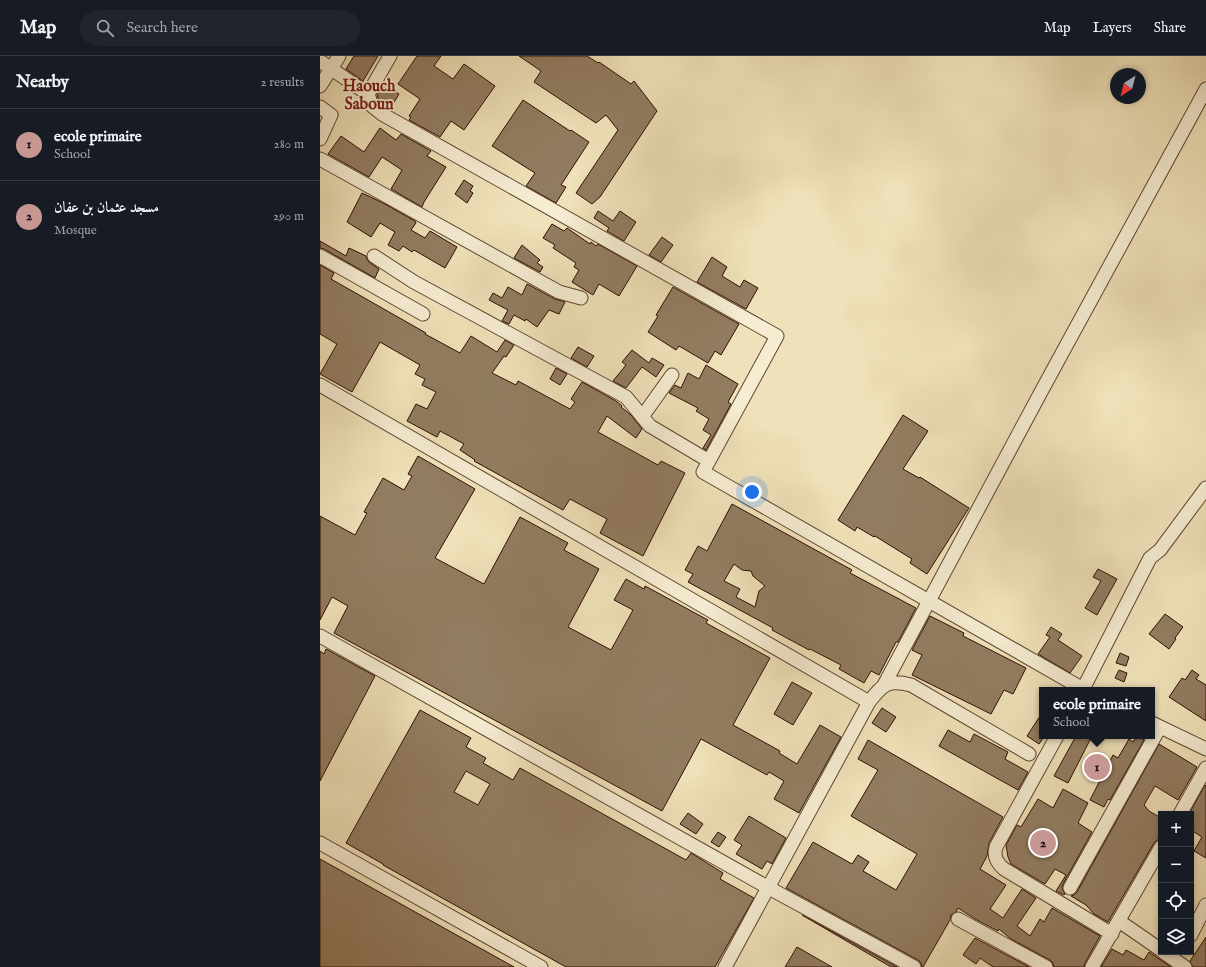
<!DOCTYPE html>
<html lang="en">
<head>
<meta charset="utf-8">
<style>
	:root { --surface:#171b24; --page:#20242c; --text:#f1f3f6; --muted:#9ea1a6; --line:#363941; --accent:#c59692 }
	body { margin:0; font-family:"IM FELL English",Amiri,serif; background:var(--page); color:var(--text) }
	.controls { position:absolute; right:12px; bottom:12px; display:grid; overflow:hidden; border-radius:0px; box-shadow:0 2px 6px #0003 }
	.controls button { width:36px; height:36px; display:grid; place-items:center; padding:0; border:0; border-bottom:1px solid var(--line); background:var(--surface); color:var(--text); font:20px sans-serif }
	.compass { position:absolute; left:790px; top:12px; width:36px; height:36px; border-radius:50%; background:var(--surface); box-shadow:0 2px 6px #0003; rotate:216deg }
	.you { position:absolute; left:432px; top:436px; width:14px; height:14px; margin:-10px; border:3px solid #fff; border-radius:50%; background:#1a73e8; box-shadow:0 0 0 6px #1a73e833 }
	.badge { display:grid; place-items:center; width:26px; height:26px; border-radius:50%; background:var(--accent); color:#111; font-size:13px; font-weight:700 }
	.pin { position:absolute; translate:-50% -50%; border:2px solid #fff; box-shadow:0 1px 4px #0006 }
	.popup { position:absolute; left:719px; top:631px; width:116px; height:52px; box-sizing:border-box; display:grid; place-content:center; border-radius:0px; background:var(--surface); filter:drop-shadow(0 1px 3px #0005); font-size:13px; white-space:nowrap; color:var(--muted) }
	.popup b { font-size:15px; color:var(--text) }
	.popup::after { content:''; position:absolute; left:50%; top:100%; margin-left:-8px; border:8px solid transparent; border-top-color:var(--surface) }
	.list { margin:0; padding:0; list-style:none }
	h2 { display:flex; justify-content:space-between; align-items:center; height:52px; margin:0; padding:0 16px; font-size:17px }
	h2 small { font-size:13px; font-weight:400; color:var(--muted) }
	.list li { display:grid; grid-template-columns:26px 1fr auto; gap:12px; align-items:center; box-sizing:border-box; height:72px; padding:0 16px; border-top:1px solid var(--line) }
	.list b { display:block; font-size:15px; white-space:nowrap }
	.list p { margin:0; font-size:13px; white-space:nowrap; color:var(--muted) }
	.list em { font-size:13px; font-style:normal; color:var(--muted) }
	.icon { flex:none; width:22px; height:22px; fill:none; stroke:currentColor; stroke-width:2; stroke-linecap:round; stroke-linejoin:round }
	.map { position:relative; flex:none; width:886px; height:911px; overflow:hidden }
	header { display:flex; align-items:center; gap:24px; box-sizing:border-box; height:56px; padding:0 20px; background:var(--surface); border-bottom:1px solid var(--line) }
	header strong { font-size:19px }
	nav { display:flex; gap:22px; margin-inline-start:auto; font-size:14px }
	.search { width:280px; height:36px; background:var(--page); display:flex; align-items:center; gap:10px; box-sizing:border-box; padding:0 14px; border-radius:22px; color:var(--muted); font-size:15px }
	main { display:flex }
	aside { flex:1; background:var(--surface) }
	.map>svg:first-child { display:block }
	.building { fill:#927c61; stroke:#2e0f01; fill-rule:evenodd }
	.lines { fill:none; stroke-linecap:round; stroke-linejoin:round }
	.minor-casing { stroke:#5e442f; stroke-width:15 }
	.minor { stroke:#f5ecd2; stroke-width:13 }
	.labels { text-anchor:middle; stroke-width:3.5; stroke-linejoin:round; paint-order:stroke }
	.quarter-label { font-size:16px; font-weight:bold; fill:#7a1f14; stroke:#f5ecd2 }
</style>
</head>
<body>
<header>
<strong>Map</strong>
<div class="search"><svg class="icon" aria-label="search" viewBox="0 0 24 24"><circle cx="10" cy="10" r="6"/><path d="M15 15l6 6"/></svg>Search here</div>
<nav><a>Map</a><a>Layers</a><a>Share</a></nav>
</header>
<main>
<aside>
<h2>Nearby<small>2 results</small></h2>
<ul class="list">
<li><span class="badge">1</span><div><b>ecole primaire</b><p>School</p></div><em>280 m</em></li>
<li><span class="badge">2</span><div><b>مسجد عثمان بن عفان</b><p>Mosque</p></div><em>290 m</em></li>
</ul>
</aside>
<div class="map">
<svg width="886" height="911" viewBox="0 0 886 911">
	<rect width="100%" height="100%" fill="#efe1b9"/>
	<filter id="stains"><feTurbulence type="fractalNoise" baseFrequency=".005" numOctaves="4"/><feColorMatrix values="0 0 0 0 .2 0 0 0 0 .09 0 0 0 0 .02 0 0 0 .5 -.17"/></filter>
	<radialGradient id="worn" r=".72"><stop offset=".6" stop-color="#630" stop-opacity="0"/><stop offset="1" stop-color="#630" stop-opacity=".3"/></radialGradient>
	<!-- building -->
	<path class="building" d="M34 0H58L43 25 26 13Z
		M97 0H121L114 10 133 23 144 8 175 30 144 74 131 65 120 81 89 64 91 61 89 60 100 43 78 28Z
		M199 0H267L278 7 279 6 311 28 314 25 337 55 280 141 272 148 256 137 298 74 286 59 276 67 214 26 221 15Z
		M64 28 79 38 70 53 59 45 57 39Z
		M203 44 250 75 251 74 269 86 241 129 246 131 236 147 206 130 215 117 172 90Z
		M60 72 76 84 81 78 111 95 107 100 126 111 104 146 102 151 71 133 82 114 62 101 49 121 8 98 21 80 44 96Z
		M144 124 153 130 150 135 153 137 147 147 135 138Z
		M42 137 63 147 95 165 96 167 91 174 105 182 110 175 137 191 125 212 94 194 92 196 83 190 79 195 68 189 75 176 60 167 51 181 27 166Z
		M278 155 293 165 300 155 316 166 304 185 287 175 289 172 274 162Z
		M232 168 244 175 247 172 270 188 271 186 276 190 278 188 317 210 299 240 279 228 273 239 252 226 259 214 254 211 256 207 233 192 235 189 223 182Z
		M342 181 353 189 341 206 329 199Z
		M0 185 26 200 29 192 46 200 47 203 49 206 59 213 55 222 4 193 0 192Z
		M202 189 220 204 217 207 223 211 220 216 194 202Z
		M392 201 407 211 402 220 420 231 424 224 438 232 426 253 377 226Z
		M0 209 14 217 11 223 106 277 105 278 140 297 151 280 177 296 185 284 194 289 186 301 184 300 172 317 196 329 198 325 250 353 255 346 251 343 262 326 296 345 302 350 301 351 311 359 322 373 316 382 287 360 278 376 338 409 341 405 365 417 323 500 280 477 287 463 250 443 243 454 154 405 155 404 140 394 144 388 120 375 117 381 87 365 96 348 107 353 116 336 102 329 105 323 95 318 100 309 60 286 32 336 0 318 17 288 0 278Z
		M207 228 235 243 245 246 239 258 229 254 217 271 206 263 205 265 194 259 189 268 182 265 188 254 169 244 173 237 182 242 188 231 202 239Z
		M353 231 419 268 401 299 395 295 388 307 359 290 356 294 328 276 338 260 336 259Z
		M258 291 274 300 267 311 251 302Z
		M312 294 329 307 332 302 344 309 336 321 322 311 306 332 293 325 306 309 302 306Z
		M386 309 418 328 408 346 411 348 386 394 383 392 391 379 383 374 389 363 376 355 378 352 349 337 355 329 361 332 368 317 379 323Z
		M236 312 247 318 240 329 230 323Z
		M583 359 608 375 583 413 599 422 600 421 649 452 607 518 590 507 592 503 571 490 555 480 554 481 537 471 535 475 518 464Z
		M98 400 155 433 115 502 164 528 200 461 248 487 244 494 279 513 248 571 291 594 313 554 294 544 306 523 324 533 325 530 388 564 386 567 450 602 413 669 460 695 459 697 477 708 500 669 521 681 479 757 454 743 464 725 449 716 447 719 381 683 342 755 14 577 28 550 12 541 0 564V460L35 479 47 457 44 456 63 422 84 434 92 420 88 418Z
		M412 448 532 514 530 517 596 552 578 586H576L559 619 551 615 544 627 519 613 521 609 490 593 489 594 452 574 453 572 368 526 373 518 365 514 378 490 387 495ZM414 508 422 514 431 515 433 520 445 530 439 535 435 551 416 541 420 533 404 525Z
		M778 513 797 523 777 559 765 552 781 525 773 521Z
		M845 558 863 571 855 582 856 583 849 593 829 578Z
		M610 560 644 577 643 580 706 612 693 638 684 634 671 658 592 619 602 599 592 594Z
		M731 571 742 578 738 584 762 600 750 617 718 598 730 581 726 579Z
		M6 593 55 620 0 725V595L4 598Z
		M800 597 809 601 806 610 796 607Z
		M799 614 807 617 804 626 795 622Z
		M872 614 879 619 876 623 886 629V665L849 641 862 622 865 624Z
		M472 626 492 637 473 669 454 658Z
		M562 652 576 661 566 676 552 667Z
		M100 654 151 682 146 691 166 702 163 707 193 724 200 712 366 804 371 797 403 817 400 823 434 842 395 911H246L63 809V808L26 787ZM146 715 170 728 158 749 134 736Z
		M722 657V684L719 688 707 680Z
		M628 674 650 686 654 678 688 696 685 703 708 716 698 734 619 690Z
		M756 680H772L748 727 734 720Z
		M817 680 824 684 790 744 788 743 784 751 770 744 793 699 798 702 809 683 813 686Z
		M548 684 683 761 669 787 667 800 660 813 686 829 670 853 683 862 702 833 716 842 697 870 710 880 720 863 724 866 732 852 780 880 765 907 764 911H734L733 907 730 904 691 883 679 873 678 875 655 863 638 852 636 856 631 859 630 864 603 911H602L601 907 598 904 466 832 493 786 532 808 538 799 549 806 543 815 576 834 597 798 531 760 558 714 538 703Z
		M839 688 877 711 858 744 835 730 824 749 829 755 841 762V783L837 784 834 787 788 866 774 858 766 849 751 840 754 839 757 836Z
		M885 729 886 730V802L874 795 882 781 871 774V758H869Z
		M743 733 768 747 758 767 772 776 743 828 742 832 745 838 744 839 736 835 746 819 735 813 725 828 691 808 688 801 686 789 697 769 701 771 718 743 733 752Z
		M368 757 383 768 376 778 360 768Z
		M429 760 466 782 452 808 447 805 442 813 416 798 422 789 414 784Z
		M398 776 406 781 399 791 391 786Z
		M0 803 194 911H0Z
		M482 859 577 911H571Z
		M886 881V911H873L870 905Z
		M655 882 709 911H673L660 902 656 908 643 899Z
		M477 891 512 911H465Z
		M792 893 803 899 806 894 824 904 829 896 851 911H781Z"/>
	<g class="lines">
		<!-- minor casing -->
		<g class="minor-casing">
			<path id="minor" d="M0 5 48 38 52 50 62 58 457 280 383 416 763 633 830 502 840 494 886 432
				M0 30 11 13 19 0
				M48 38 70 0
				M0 51 11 59 0 83
				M0 103 239 236 261 242
				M0 200 103 258
				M54 200 94 226 306 341 330 370 389 405
				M0 329 549 646
				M322 361 352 319
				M0 580 449 832 594 911
				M564 629 722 334 886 33
				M832 667 886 693
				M737 680 676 791C673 801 677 807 684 813L792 878
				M860 758 886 712
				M0 787 221 911
				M750 832 840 671
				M638 863 726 911
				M799 865 841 894
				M871 879 886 849
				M843 896 865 911
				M405 911 549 646C563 628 568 623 591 629L709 698
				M772 911 841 791"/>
		</g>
		<!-- minor -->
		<use href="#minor" class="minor"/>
	</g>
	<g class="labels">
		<!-- quarter labels -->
		<g class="quarter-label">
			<text x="49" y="35">Haouch<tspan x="49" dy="18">Saboun</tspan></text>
		</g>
	</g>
	<rect width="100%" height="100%" filter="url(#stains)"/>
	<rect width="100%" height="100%" fill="url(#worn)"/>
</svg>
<div class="controls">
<button>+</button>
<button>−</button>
<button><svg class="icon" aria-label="locate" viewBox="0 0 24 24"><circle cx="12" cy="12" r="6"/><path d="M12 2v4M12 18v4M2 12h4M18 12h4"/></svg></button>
<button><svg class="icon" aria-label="layers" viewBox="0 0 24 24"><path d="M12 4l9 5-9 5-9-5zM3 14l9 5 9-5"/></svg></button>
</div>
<svg class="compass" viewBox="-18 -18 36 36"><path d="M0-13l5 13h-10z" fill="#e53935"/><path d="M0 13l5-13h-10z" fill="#9ea1a6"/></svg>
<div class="you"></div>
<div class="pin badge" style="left:777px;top:711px">1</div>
<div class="popup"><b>ecole primaire</b>School</div>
<div class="pin badge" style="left:723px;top:787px">2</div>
</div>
</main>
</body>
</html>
